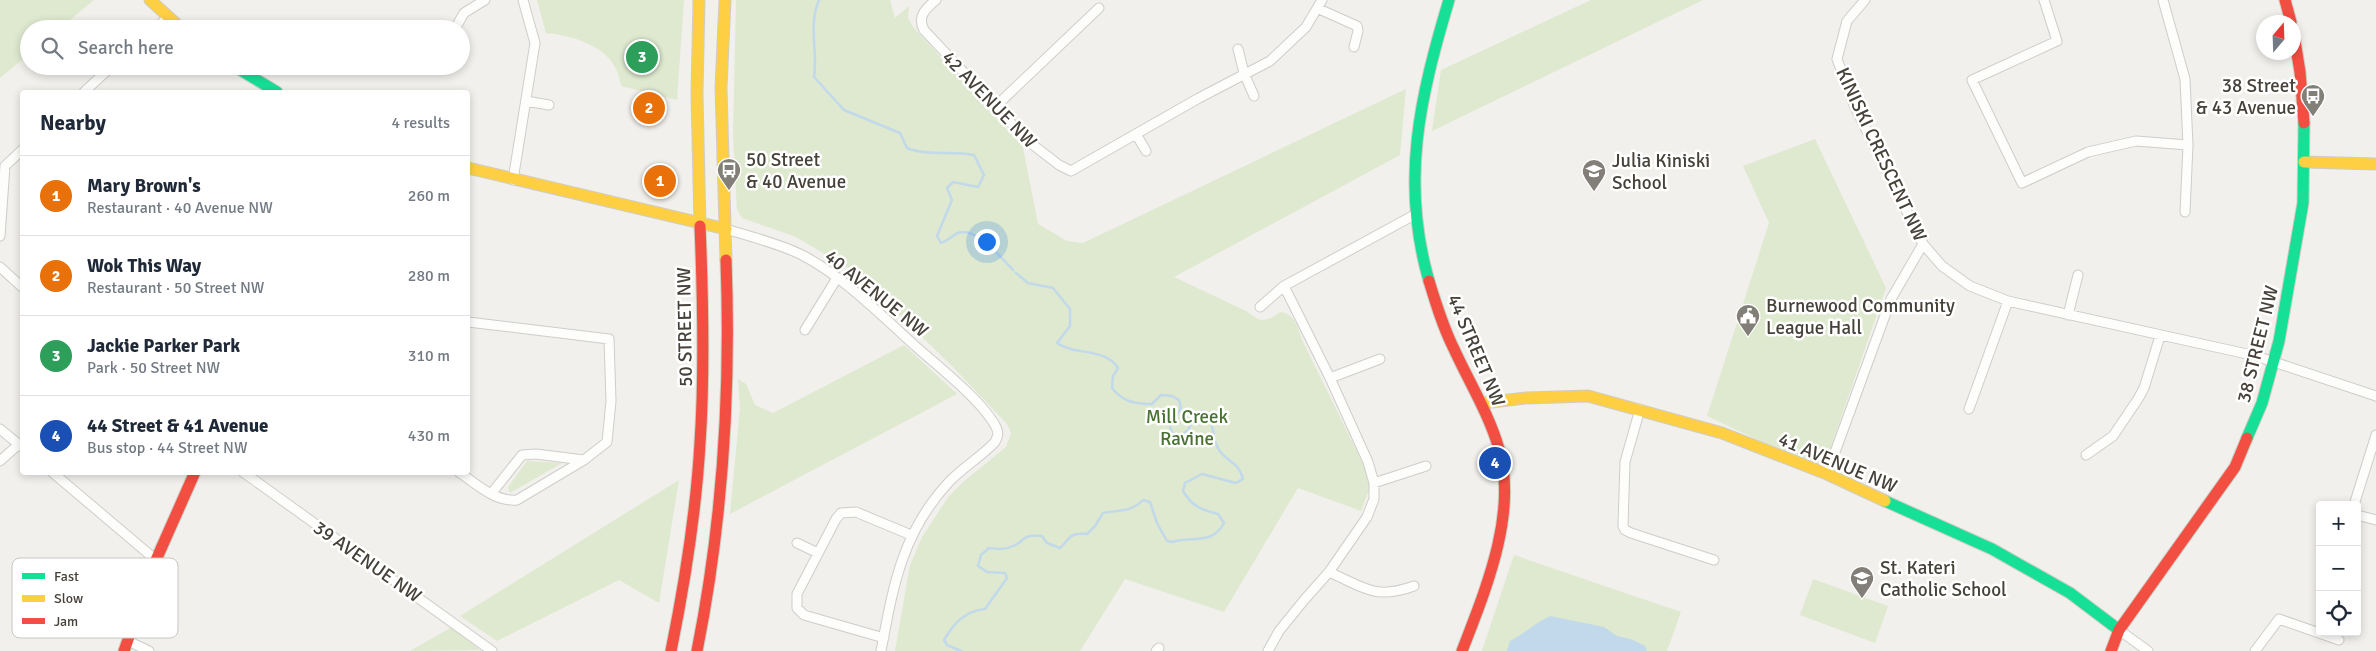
<!DOCTYPE html>
<html lang="en">
<head>
<meta charset="utf-8">
<style>
	:root { --surface:#fff; --page:#f6f6f7; --text:#1f2937; --muted:#747a83; --line:#e0e1e3; --accent:#d93025 }
	body { margin:0; font-family:Signika,sans-serif; background:var(--page); color:var(--text) }
	.controls { position:absolute; right:15px; bottom:15px; display:grid; overflow:hidden; border-radius:5px; box-shadow:0 2px 8px #0003 }
	.controls button { width:45px; height:45px; display:grid; place-items:center; padding:0; border:0; border-bottom:1px solid var(--line); background:var(--surface); color:var(--text); font:25px sans-serif }
	.compass { position:absolute; left:2256px; top:15px; width:45px; height:45px; border-radius:50%; background:var(--surface); box-shadow:0 2px 8px #0003; rotate:19deg }
	.you { position:absolute; left:986px; top:241px; width:18px; height:18px; margin:-12px; border:4px solid #fff; border-radius:50%; background:#1a73e8; box-shadow:0 0 0 8px #1a73e833 }
	.badge { display:grid; place-items:center; width:32px; height:32px; border-radius:50%; background:var(--accent); color:#fff; font-size:16px; font-weight:700 }
	.pin { position:absolute; translate:-50% -50%; border:2px solid #fff; box-shadow:0 1px 5px #0006 }
	.list { margin:0; padding:0; list-style:none }
	h2 { display:flex; justify-content:space-between; align-items:center; height:65px; margin:0; padding:0 20px; font-size:21px }
	h2 small { font-size:16px; font-weight:400; color:var(--muted) }
	.list li { display:grid; grid-template-columns:32px 1fr auto; gap:15px; align-items:center; box-sizing:border-box; height:80px; padding:0 20px; border-top:1px solid var(--line) }
	.list b { display:block; font-size:19px; white-space:nowrap }
	.list p { margin:0; font-size:16px; white-space:nowrap; color:var(--muted) }
	.list em { font-size:16px; font-style:normal; color:var(--muted) }
	.icon { flex:none; width:28px; height:28px; fill:none; stroke:currentColor; stroke-width:2; stroke-linecap:round; stroke-linejoin:round }
	.map { position:relative; flex:none; width:2376px; height:651px; overflow:hidden }
	.search { position:absolute; background:var(--surface); box-shadow:0 2px 8px #0003; left:20px; top:20px; width:450px; height:55px; display:flex; align-items:center; gap:12px; box-sizing:border-box; padding:0 18px; border-radius:28px; color:var(--muted); font-size:19px }
	.panel { position:absolute; background:var(--surface); box-shadow:0 2px 8px #0003; left:20px; top:90px; width:450px; height:385px; border-radius:5px }
	.map>svg:first-child { display:block }
	.green { fill:#dee9cf }
	.water { fill:#c1d9ea }
	.lines { fill:none; stroke-linecap:round; stroke-linejoin:round }
	.stream { stroke:#c1d9ea; stroke-width:2.5 }
	.street-casing { stroke:#cfcdca; stroke-width:11 }
	.fast-casing { stroke:#cfcdc4; stroke-width:13 }
	.slow-casing { stroke:#cfcdc4; stroke-width:13 }
	.jam-casing { stroke:#cfcdc4; stroke-width:13 }
	.street { stroke:#fdfdfc; stroke-width:9 }
	.fast { stroke:#16e098; stroke-width:11 }
	.slow { stroke:#ffcf43; stroke-width:11 }
	.jam { stroke:#f24e42; stroke-width:11 }
	.labels { text-anchor:middle; stroke-width:5; stroke-linejoin:round; paint-order:stroke }
	.poi-label { font-size:19px; fill:#464139; stroke:#fff; text-anchor:start }
	.street-label { font-size:19px; fill:#464139; stroke:#fff }
	.park-label { font-size:19px; fill:#497232; stroke:#fff }
	.key { fill:#fff; stroke:#c8c6c4; stroke-width:1 }
	.key-label { font-size:14px; fill:#464139 }
</style>
</head>
<body>
<div class="map">
<svg width="2376" height="651" viewBox="0 0 2376 651">
	<rect width="100%" height="100%" fill="#f1f0ec"/>
	<!-- green -->
	<path class="green" d="M0 0H94L59 29H29V54L0 78Z
		M537 0H684L677 100 621 86C620 80 618 72 615 67 603 44 569 35 546 33Z
		M736 0H890L895 18 909 6 908 18 913 27 1023 147 1038 224 1067 241 1083 243 1406 89 1400 155 1174 277 1248 312C1260 323 1267 322 1280 312 1296 314 1298 329 1303 342L1370 478V487L1361 511 1298 488 1224 612 1125 579 1080 651H895L910 565 922 537 949 496 962 483 1006 447 1011 433 1007 424 954 368 877 293 850 269 796 237 742 218 737 210 733 136Z
		M1591 0H1703L1432 131 1441 70Z
		M1815 139 1886 288 1826 461 1815 467 1707 416 1769 223 1743 166Z
		M904 345 957 394 730 514 740 408 738 379 746 384 755 405 773 413Z
		M527 461 562 463 510 493 508 487Z
		M679 480 659 603 619 580 497 641 460 616Z
		M1514 555 1681 612 1667 651H1482Z
		M1813 579 1888 606 1875 643 1800 615Z
		M452 627 480 650 410 651Z"/>
	<!-- water -->
	<path class="water" d="M1550 616 1604 627 1617 636 1631 639 1645 646 1647 651H1507L1510 641C1524 634 1535 623 1550 616Z"/>
	<g class="lines">
		<!-- stream -->
		<path class="stream" d="M819 0C808 25 818 52 814 77L844 110 900 133 907 148C927 156 951 151 974 155L984 175 978 187 953 182 947 188 952 200 937 236 941 243C949 241 952 235 958 233 976 226 1001 258 1013 270
			M961 651 947 645 944 640C954 623 965 611 985 609L1007 578 1005 573 987 572 978 566 981 555 989 548C998 549 1005 550 1013 546 1027 540 1021 534 1042 536L1047 543 1060 548C1072 537 1068 533 1087 534L1095 526 1103 513C1118 510 1132 512 1143 500L1150 502 1157 523 1167 541 1172 542C1192 536 1213 545 1224 523L1218 514C1201 510 1192 506 1183 491L1185 483 1202 474 1236 483 1243 479C1239 461 1225 462 1218 448 1211 437 1215 420 1204 411L1198 412 1188 430 1181 436 1172 433 1170 426 1181 408 1179 400 1172 396 1161 395 1152 404C1135 404 1123 402 1112 388L1113 376 1118 368C1105 347 1075 356 1057 343L1070 326V309L1053 288 1028 283 1016 273"/>
		<!-- street casing -->
		<g class="street-casing">
			<path id="street" d="M936 0C925 9 917 17 924 30L1028 141 1059 165 1071 171 1199 98 1270 61 1306 27 1322 0
				M1865 0 1847 21 1837 59 1854 105 1923 244 1942 266 1970 286 2008 301 2256 356 2376 396
				M2044 0 2057 41 1972 80 2022 183 2088 152 2136 141 2188 145
				M2163 0 2185 79 2188 145 2185 212
				M1319 9 1357 26 1358 31 1354 47
				M456 27 464 13 485 0
				M155 29 167 18
				M1238 49 1244 73 1254 96
				M84 92 112 66
				M526 101 549 105
				M996 106 1099 8
				M1136 134 1146 151
				M513 180 535 43 523 0
				M726 229C751 237 778 243 802 255 841 275 880 314 912 343 936 365 982 400 996 427 999 433 998 436 995 442 981 457 963 467 949 482 902 532 893 587 881 651
				M0 236 5 166 22 150
				M0 267 22 287
				M1260 307 1284 286 1416 214
				M2068 315 2078 275
				M805 330 837 278
				M1330 378 1380 359
				M1640 409 1625 462 1623 526 1625 530 1631 533 1714 560
				M1969 409 2008 301
				M0 429 22 447
				M2086 455 2113 436 2138 399 2144 388 2160 336
				M0 461 19 444
				M52 472 156 560
				M243 472 492 651
				M459 472C476 484 495 502 517 500L584 460 607 442 611 401 609 339 468 322
				M1827 474 1891 299 1923 244
				M1374 483 1426 466
				M491 494 522 455 536 454 584 460
				M2354 505 2376 435
				M2357 515 2376 520
				M797 543 818 553
				M1329 572C1365 588 1375 600 1414 586
				M2119 630 2148 651
				M884 638 804 615 797 608V594L836 519 841 513 856 512 911 535
				M128 641 149 651
				M1156 651 1159 648
				M1268 651 1279 631 1305 599 1329 572 1367 517 1374 499V483L1368 462 1330 378 1284 286
				M2255 651 2279 619 2339 640"/>
		</g>
		<!-- fast casing -->
		<g class="fast-casing">
			<path id="fast" d="M234 66 277 92
				M1429 281C1400 181 1420 97 1449 0
				M2247 438 2262 403 2279 341 2303 203 2304 123
				M1885 501 1992 549 2070 593 2119 630"/>
		</g>
		<!-- slow casing -->
		<g class="slow-casing">
			<path id="slow" d="M150 0 182 29
				M699 0 697 94 700 226
				M725 0 721 88 726 260
				M2304 162 2376 164
				M468 168 726 229
				M1483 403 1526 398 1588 396 1722 433 1827 474 1885 501"/>
		</g>
		<!-- jam casing -->
		<g class="jam-casing">
			<path id="jam" d="M2285 0 2291 22
				M2294 35 2300 72 2304 123
				M1429 281C1436 304 1443 327 1454 349 1469 382 1489 414 1499 449 1518 514 1485 591 1462 651
				M124 651 156 560 195 472
				M671 651C685 582 696 513 700 443 705 371 703 298 700 226
				M697 651C723 521 731 392 726 260
				M2111 651 2119 630 2235 467 2247 438"/>
		</g>
		<!-- street -->
		<use href="#street" class="street"/>
		<!-- fast -->
		<use href="#fast" class="fast"/>
		<!-- slow -->
		<use href="#slow" class="slow"/>
		<!-- jam -->
		<use href="#jam" class="jam"/>
	</g>
	<!-- icons -->
	<defs>
		<g id="bus-pin" transform="scale(1.25)"><path d="M0 17L-7.5 6A9.5 9.5 0 1 1 7.5 6Z" fill="#827e78" stroke="#fff"/><path d="M-5-6H5V4H4V6H2V4H-2V6H-4V4H-5ZM-3.5-4V0h7V-4ZM-3.5 1.2v1.5H-2V1.2ZM2 1.2v1.5H3.5V1.2Z" fill="#fff"/></g>
		<g id="school-pin" transform="scale(1.25)"><path d="M0 17L-7.5 6A9.5 9.5 0 1 1 7.5 6Z" fill="#827e78" stroke="#fff"/><path d="M0-5L7-2L0 1L-7-2ZM-4 1L0 2.5L4 1V4Q0 6-4 4Z" fill="#fff"/></g>
		<g id="civic-pin" transform="scale(1.25)"><path d="M0 17L-7.5 6A9.5 9.5 0 1 1 7.5 6Z" fill="#827e78" stroke="#fff"/><path d="M-.6-6.5H3V-4.5H.6V-3L4-1V1h2V6H-6V1h2V-1L-.6-3ZM-1.2 2.5V6h2.4V2.5Z" fill="#fff"/></g>
	</defs>
	<g fill-rule="evenodd">
		<use href="#bus-pin" x="2313" y="96"/>
		<use href="#bus-pin" x="729" y="170"/>
		<use href="#school-pin" x="1594" y="171"/>
		<use href="#civic-pin" x="1748" y="316"/>
		<use href="#school-pin" x="1862" y="578"/>
	</g>
	<g class="labels">
		<!-- poi labels -->
		<g class="poi-label">
			<text x="2296" y="92" text-anchor="end">38 Street<tspan x="2296" dy="22">&amp; 43 Avenue</tspan></text>
			<text x="746" y="166">50 Street<tspan x="746" dy="22">&amp; 40 Avenue</tspan></text>
			<text x="1612" y="167">Julia Kiniski<tspan x="1612" dy="22">School</tspan></text>
			<text x="1766" y="312">Burnewood Community<tspan x="1766" dy="22">League Hall</tspan></text>
			<text x="1880" y="574">St. Kateri<tspan x="1880" dy="22">Catholic School</tspan></text>
		</g>
		<!-- street labels -->
		<g class="street-label">
			<text transform="translate(990 99) rotate(46)" y="7">42 AVENUE NW</text>
			<text transform="translate(1882 154) rotate(65)" y="7">KINISKI CRESCENT NW</text>
			<text transform="translate(877 293) rotate(39)" y="7">40 AVENUE NW</text>
			<text transform="translate(684 327) rotate(-91)" y="7">50 STREET NW</text>
			<text transform="translate(2257 344) rotate(-76)" y="7">38 STREET NW</text>
			<text transform="translate(1477 350) rotate(67)" y="7">44 STREET NW</text>
			<text transform="translate(1838 462) rotate(23)" y="7">41 AVENUE NW</text>
			<text transform="translate(368 561) rotate(35)" y="7">39 AVENUE NW</text>
		</g>
		<!-- park labels -->
		<g class="park-label">
			<text x="1187" y="423">Mill Creek<tspan x="1187" dy="22">Ravine</tspan></text>
		</g>
	</g>
	<!-- legend -->
	<rect x="12" y="558" width="166" height="80" rx="8" class="key"/>
	<rect x="22" y="573" width="23" height="6" fill="#16e098"/>
	<rect x="22" y="595" width="23" height="7" fill="#ffcf43"/>
	<rect x="22" y="618" width="23" height="6" fill="#f24e42"/>
	<g class="key-label">
		<text x="54" y="581">Fast</text>
		<text x="54" y="603">Slow</text>
		<text x="54" y="626">Jam</text>
	</g>
</svg>
<div class="controls">
<button>+</button>
<button>−</button>
<button><svg class="icon" aria-label="locate" viewBox="0 0 24 24"><circle cx="12" cy="12" r="6"/><path d="M12 2v4M12 18v4M2 12h4M18 12h4"/></svg></button>
</div>
<svg class="compass" viewBox="-18 -18 36 36"><path d="M0-13l5 13h-10z" fill="#e53935"/><path d="M0 13l5-13h-10z" fill="#747a83"/></svg>
<div class="you"></div>
<div class="pin badge" style="left:660px;top:181px;background:#e8710a">1</div>
<div class="pin badge" style="left:649px;top:108px;background:#e8710a">2</div>
<div class="pin badge" style="left:642px;top:57px;background:#2e9e5b">3</div>
<div class="pin badge" style="left:1495px;top:463px;background:#1a4fb4">4</div>
<div class="search"><svg class="icon" aria-label="search" viewBox="0 0 24 24"><circle cx="10" cy="10" r="6"/><path d="M15 15l6 6"/></svg>Search here</div>
<section class="panel">
<h2>Nearby<small>4 results</small></h2>
<ul class="list">
<li><span class="badge" style="background:#e8710a">1</span><div><b>Mary Brown's</b><p>Restaurant · 40 Avenue NW</p></div><em>260 m</em></li>
<li><span class="badge" style="background:#e8710a">2</span><div><b>Wok This Way</b><p>Restaurant · 50 Street NW</p></div><em>280 m</em></li>
<li><span class="badge" style="background:#2e9e5b">3</span><div><b>Jackie Parker Park</b><p>Park · 50 Street NW</p></div><em>310 m</em></li>
<li><span class="badge" style="background:#1a4fb4">4</span><div><b>44 Street &amp; 41 Avenue</b><p>Bus stop · 44 Street NW</p></div><em>430 m</em></li>
</ul>
</section>
</div>
</body>
</html>
